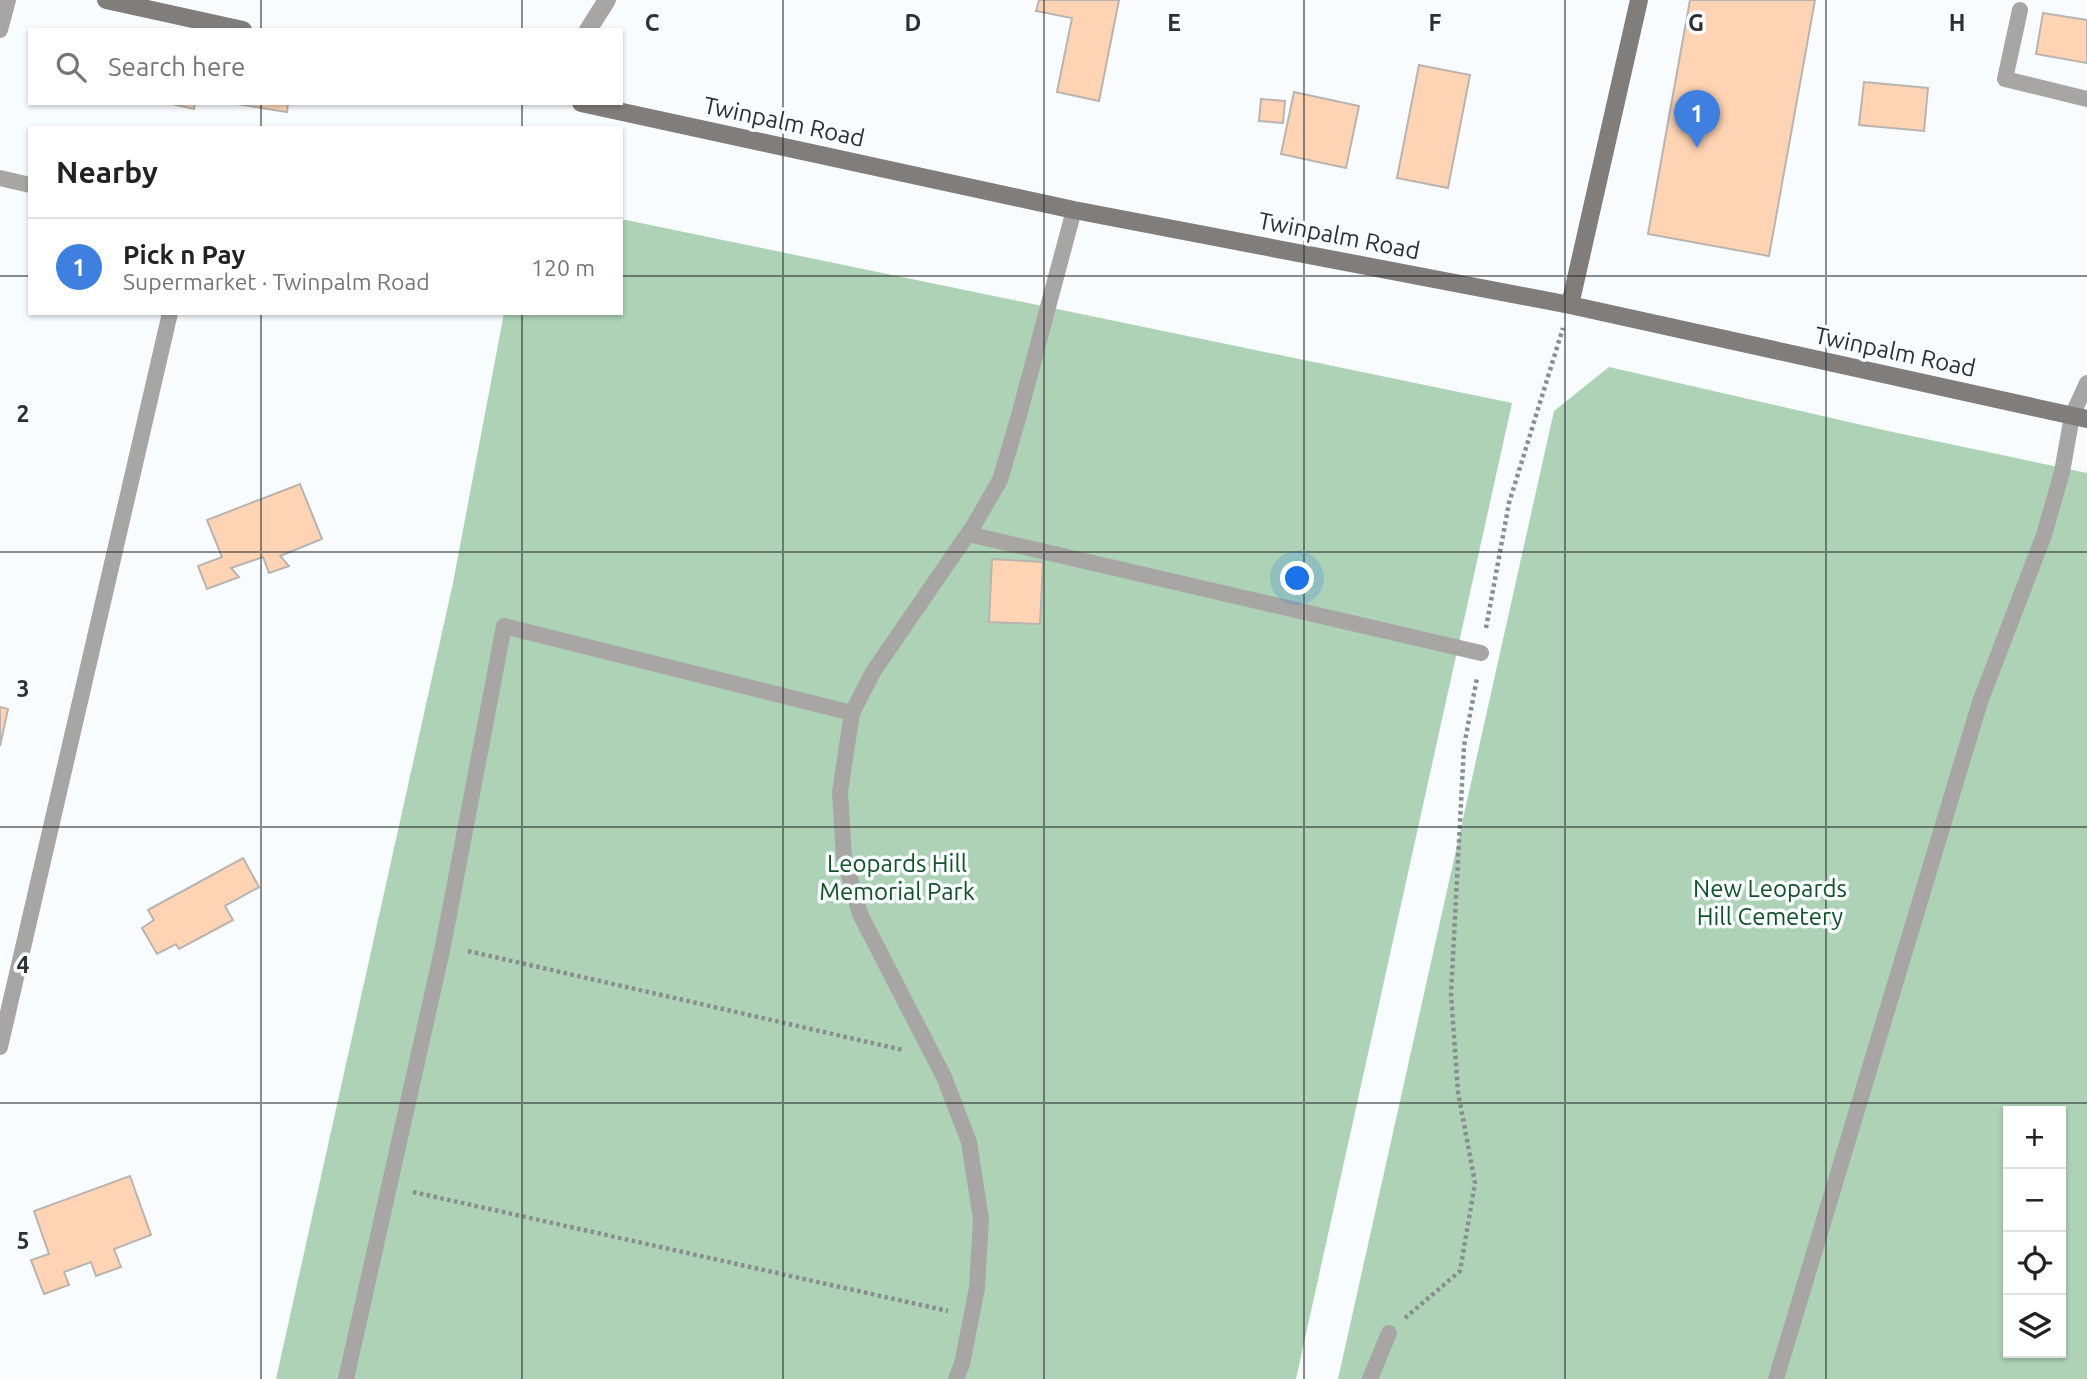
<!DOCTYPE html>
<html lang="en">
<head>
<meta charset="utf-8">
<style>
	:root { --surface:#fff; --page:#f6f6f6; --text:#222; --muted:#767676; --line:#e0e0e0; --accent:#914cc0 }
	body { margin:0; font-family:Ubuntu,sans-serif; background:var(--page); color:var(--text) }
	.controls { position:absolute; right:21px; bottom:21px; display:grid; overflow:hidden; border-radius:0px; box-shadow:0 2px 5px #0004 }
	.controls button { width:63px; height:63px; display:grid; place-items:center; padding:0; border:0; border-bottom:2px solid var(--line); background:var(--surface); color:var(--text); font:35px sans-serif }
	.you { position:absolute; left:1298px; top:579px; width:24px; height:24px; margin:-18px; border:5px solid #fff; border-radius:50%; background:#1a73e8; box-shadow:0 0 0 10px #1a73e833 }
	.badge { display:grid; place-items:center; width:46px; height:46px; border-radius:50%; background:var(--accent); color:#fff; font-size:23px; font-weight:700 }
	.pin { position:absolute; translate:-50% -58px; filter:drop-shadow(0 2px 4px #0008) }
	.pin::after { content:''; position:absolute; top:37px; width:24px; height:21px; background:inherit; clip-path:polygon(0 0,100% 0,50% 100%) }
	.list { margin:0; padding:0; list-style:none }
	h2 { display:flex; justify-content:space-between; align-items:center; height:91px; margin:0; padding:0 28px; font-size:30px }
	h2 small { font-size:23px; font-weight:400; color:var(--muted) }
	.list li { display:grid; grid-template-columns:46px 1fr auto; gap:21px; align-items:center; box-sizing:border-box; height:98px; padding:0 28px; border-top:2px solid var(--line) }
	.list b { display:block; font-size:26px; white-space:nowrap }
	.list p { margin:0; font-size:23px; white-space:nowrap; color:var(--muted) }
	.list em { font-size:23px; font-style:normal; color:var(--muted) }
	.icon { flex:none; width:38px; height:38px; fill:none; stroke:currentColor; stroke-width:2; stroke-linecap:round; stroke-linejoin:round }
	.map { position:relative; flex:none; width:2087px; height:1379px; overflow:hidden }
	.search { position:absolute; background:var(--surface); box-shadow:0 2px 5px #0004; left:28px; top:28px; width:595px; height:77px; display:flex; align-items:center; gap:18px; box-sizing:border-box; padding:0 24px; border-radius:0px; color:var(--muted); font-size:26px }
	.panel { position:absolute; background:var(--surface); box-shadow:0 2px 5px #0004; left:28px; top:126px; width:595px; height:189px; border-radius:0px }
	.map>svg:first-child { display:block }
	.green { fill:#aed2b6; fill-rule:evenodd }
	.building { fill:#fed4b4; stroke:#bab4b0; stroke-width:2 }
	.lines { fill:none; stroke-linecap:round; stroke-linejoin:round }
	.path { stroke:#8a8d90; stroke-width:4.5; stroke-dasharray:3.5 3.5; stroke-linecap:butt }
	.lane { stroke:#a8a6a4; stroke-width:16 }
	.street { stroke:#a8a6a4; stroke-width:18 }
	.secondary { stroke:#817d7a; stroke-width:18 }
	.grid { fill:none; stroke:#2d2f31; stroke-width:2; stroke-opacity:0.55 }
	.labels { text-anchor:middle; stroke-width:7; stroke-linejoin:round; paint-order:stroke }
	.street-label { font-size:24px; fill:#2d2f31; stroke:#f8fcff }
	.park-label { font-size:24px; fill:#14502a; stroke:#f8fcff }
	.grid-label { font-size:23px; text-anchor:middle; font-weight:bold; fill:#2d2f31; stroke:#f8fcff; stroke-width:7; stroke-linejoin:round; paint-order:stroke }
</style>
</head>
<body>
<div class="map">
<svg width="2087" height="1379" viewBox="0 0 2087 1379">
	<rect width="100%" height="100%" fill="#f8fcff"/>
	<!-- green -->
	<path class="green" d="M621 219 1512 403 1296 1379H276L453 583 504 313H621Z
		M1609 367 1888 431 2087 473V1379H1338L1554 411ZM2008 1111H2061V1353H2008Z"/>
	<!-- building -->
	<path class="building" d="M1039 0H1119L1099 101 1057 92 1072 18 1036 11Z
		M1690 0H1815L1769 256 1648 234Z
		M2043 13 2087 20V63L2036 54Z
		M1419 65 1470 75 1448 188 1397 178Z
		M1864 82 1928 88 1924 131 1859 125Z
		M1294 92 1359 106 1346 168 1281 154Z
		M1261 99 1285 101 1283 123 1259 121Z
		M168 103H195L194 109Z
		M231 103H288L287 112Z
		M300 484 322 539 280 556 289 566 269 573 263 557 231 568 239 577 207 589 198 566 222 557 207 520Z
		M992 559 1043 562 1040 624 989 622Z
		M0 707 8 709 0 746Z
		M243 858 259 887 225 906 233 920 179 949 176 944 157 954 142 928 154 920 148 910Z
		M130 1176 151 1235 114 1249 121 1267 96 1276 91 1262 64 1272 69 1285 44 1294 31 1260 49 1254 34 1211Z"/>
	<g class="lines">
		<!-- path -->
		<path class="path" d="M1486 628 1509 503 1563 328
			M468 951 903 1050
			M413 1192 948 1311
			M1405 1318 1460 1271 1475 1183 1458 1092 1451 994 1464 746 1477 678"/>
		<!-- lane -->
		<path class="lane" d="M2020 10 2005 79 2087 99
			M0 30 8 0
			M0 178 30 185
			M968 534 1481 653
			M0 1047 170 313
			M346 1379 443 946 504 626 852 713
			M956 1379 962 1364 977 1288 981 1219 969 1142 944 1077 860 914 844 858 840 792 852 713 873 672 974 525 1000 480 1018 419 1074 210
			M1370 1379 1389 1333
			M1776 1379 1980 702 2044 535 2062 472 2072 416 2087 383"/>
		<!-- street -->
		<path class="street" d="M588 30 607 0"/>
		<!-- secondary -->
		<path class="secondary" d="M106 0 243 30
			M581 103 1074 210 1570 305 2087 419
			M1570 305 1639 0"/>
	</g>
	<!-- grid -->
	<path class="grid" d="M261 0V30M522 0V30M783 0V1379M1044 0V1379M1304 0V1379M1565 0V1379M1826 0V1379M261 103V128M522 103V128M0 276H30M621 276H2087M261 313V1379M522 313V1379M0 552H2087M0 827H2087M0 1103H2087"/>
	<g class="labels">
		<!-- street labels -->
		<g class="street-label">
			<text transform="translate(784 122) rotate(12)" y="8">Twinpalm Road</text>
			<text transform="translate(1339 236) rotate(11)" y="8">Twinpalm Road</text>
			<text transform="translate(1895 352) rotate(12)" y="8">Twinpalm Road</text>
		</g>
		<!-- park labels -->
		<g class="park-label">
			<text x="897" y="872">Leopards Hill<tspan x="897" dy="28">Memorial Park</tspan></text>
			<text x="1770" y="897">New Leopards<tspan x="1770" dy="28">Hill Cemetery</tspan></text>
		</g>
	</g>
	<g class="grid-label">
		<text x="652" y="31">C</text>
		<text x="913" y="31">D</text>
		<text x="1174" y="31">E</text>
		<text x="1435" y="31">F</text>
		<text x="1696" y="31">G</text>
		<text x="1957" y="31">H</text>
		<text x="23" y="422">2</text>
		<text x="23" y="697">3</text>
		<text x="23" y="973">4</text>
		<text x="23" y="1249">5</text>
	</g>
</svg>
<div class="controls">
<button>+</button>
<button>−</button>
<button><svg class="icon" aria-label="locate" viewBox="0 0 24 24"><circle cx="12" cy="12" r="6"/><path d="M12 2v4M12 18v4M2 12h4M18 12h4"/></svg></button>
<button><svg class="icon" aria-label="layers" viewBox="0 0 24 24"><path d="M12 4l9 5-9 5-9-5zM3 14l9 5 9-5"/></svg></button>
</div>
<div class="you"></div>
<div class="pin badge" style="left:1697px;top:148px;background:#3f7fe0">1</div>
<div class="search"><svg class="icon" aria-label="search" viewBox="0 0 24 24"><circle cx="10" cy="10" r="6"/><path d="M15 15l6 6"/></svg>Search here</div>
<section class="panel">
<h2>Nearby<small></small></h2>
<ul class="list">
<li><span class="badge" style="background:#3f7fe0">1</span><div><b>Pick n Pay</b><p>Supermarket · Twinpalm Road</p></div><em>120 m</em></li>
</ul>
</section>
</div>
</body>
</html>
